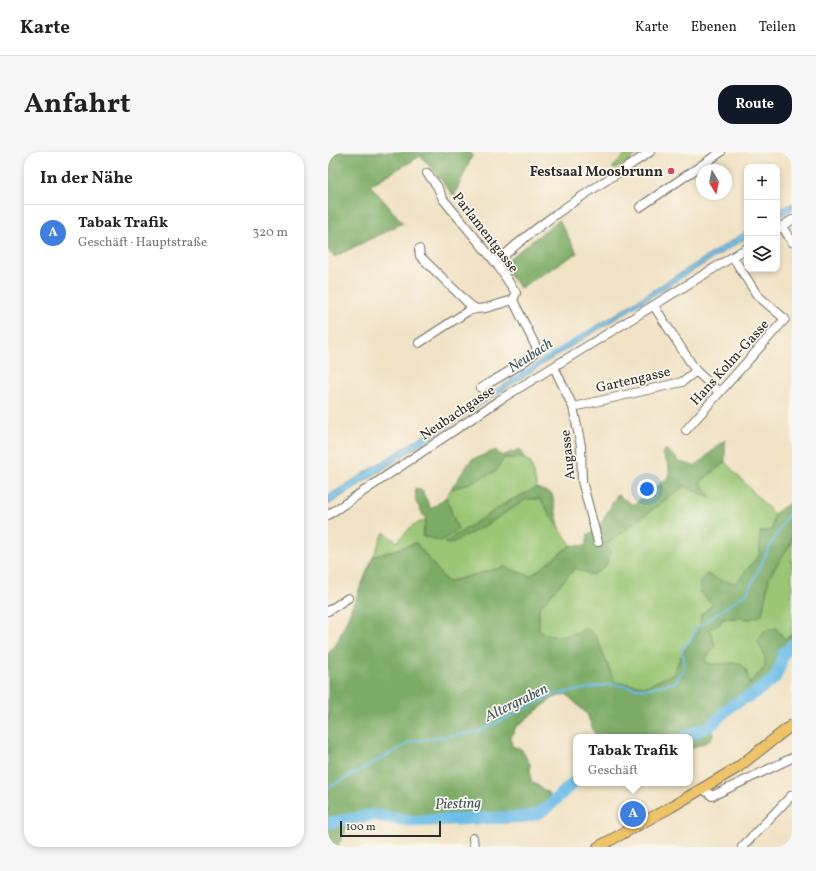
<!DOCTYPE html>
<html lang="de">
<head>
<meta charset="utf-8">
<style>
	:root { --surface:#fff; --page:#f6f6f6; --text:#222; --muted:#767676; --line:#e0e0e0; --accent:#111827 }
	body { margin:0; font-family:Vollkorn,serif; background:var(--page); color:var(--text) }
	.controls { position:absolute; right:12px; top:12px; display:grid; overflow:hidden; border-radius:8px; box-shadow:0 2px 6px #0003 }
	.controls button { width:36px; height:36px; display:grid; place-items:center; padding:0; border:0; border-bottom:1px solid var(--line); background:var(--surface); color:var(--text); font:20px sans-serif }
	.compass { position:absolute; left:368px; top:12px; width:36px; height:36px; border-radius:50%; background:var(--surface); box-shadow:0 2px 6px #0003; rotate:170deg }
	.scale { position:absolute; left:12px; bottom:10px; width:101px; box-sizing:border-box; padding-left:4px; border:2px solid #2b2b2b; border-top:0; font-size:11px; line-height:14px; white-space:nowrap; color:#2b2b2b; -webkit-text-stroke:3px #fbf7ec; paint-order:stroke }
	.you { position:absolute; left:319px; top:337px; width:14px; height:14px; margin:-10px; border:3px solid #fff; border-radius:50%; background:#1a73e8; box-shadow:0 0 0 6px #1a73e833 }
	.badge { display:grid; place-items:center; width:26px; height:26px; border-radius:50%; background:var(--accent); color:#fff; font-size:13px; font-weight:700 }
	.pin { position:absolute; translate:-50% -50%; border:2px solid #fff; box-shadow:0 1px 4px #0006 }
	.popup { position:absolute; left:245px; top:582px; width:120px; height:52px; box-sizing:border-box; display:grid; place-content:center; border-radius:8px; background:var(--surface); filter:drop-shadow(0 1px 3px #0005); font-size:13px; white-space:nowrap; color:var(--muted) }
	.popup b { font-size:15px; color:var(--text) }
	.popup::after { content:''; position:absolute; left:50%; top:100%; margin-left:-8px; border:8px solid transparent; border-top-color:var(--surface) }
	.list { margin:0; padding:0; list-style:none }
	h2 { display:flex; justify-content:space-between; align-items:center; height:52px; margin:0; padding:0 16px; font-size:17px }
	h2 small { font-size:13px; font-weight:400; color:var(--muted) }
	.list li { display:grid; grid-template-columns:26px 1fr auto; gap:12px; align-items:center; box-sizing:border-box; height:56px; padding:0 16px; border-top:1px solid var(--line) }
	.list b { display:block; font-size:15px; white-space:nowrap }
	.list p { margin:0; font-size:13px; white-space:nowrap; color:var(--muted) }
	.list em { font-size:13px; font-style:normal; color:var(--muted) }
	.icon { flex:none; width:22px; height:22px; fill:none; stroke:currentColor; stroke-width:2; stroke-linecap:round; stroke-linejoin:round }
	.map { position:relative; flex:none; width:464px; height:695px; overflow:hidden; border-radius:16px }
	header { display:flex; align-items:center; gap:24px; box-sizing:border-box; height:56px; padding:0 20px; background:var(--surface); border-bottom:1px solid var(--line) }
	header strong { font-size:19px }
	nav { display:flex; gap:22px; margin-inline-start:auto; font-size:14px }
	.intro { display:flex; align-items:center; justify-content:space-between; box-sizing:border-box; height:96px; padding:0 24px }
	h1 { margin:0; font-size:28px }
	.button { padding:10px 18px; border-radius:16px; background:var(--accent); color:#fff; font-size:14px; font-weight:700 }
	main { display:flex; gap:24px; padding:0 24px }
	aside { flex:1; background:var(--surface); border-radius:16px; box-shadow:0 2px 6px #0003 }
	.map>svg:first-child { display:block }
	.green { fill:#9ac674; stroke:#627850 }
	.forest { fill:#7bab66; stroke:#536b48 }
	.water { fill:#6dbde8; stroke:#4c748a }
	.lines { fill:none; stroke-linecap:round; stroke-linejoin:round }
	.stream { stroke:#6dbde8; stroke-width:2 }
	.river { stroke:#6dbde8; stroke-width:12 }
	.minor-casing { stroke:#706b61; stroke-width:10 }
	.major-casing { stroke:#706b61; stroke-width:12 }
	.minor { stroke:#fff; stroke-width:8 }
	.major { stroke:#efc469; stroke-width:10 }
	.poi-dot { fill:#d1495b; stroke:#fbf7ec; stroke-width:1.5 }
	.labels { text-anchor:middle; stroke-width:3.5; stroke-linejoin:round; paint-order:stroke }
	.poi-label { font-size:14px; font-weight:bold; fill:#2b2b2b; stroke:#fbf7ec; text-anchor:end }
	.street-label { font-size:14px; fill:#2b2b2b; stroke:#fbf7ec }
	.water-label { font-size:15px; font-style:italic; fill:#3f5764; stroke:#fbf7ec }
</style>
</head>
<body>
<header>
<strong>Karte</strong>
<nav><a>Karte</a><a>Ebenen</a><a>Teilen</a></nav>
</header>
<div class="intro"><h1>Anfahrt</h1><a class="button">Route</a></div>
<main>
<aside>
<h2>In der Nähe<small></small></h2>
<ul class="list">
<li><span class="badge" style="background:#3f7fe0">A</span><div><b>Tabak Trafik</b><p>Geschäft · Hauptstraße</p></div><em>320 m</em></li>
</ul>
</aside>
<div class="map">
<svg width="464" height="695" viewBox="0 0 464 695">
	<rect width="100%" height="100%" fill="#fbf7ec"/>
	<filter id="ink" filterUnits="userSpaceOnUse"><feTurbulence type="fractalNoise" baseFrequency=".025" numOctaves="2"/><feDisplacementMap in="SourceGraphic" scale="8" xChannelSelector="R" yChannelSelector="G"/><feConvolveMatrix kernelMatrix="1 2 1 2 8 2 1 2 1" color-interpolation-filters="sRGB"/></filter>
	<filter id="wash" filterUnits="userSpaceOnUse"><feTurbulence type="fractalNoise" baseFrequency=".012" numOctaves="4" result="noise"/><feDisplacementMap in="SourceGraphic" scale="16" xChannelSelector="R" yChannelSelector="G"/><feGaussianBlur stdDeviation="0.9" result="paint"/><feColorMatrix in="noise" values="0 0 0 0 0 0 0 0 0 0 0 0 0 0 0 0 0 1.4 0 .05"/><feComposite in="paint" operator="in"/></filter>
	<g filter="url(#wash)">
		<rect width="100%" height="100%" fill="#f0e2c4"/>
		<!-- green -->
		<path class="green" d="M300 0H313L287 17 284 16Z
			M176 306H196L203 311 209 336 181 349 117 391 122 392 158 373 199 347H212L243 393 203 424 176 415 119 430 88 391 45 405 56 380 69 390 85 373 98 368 94 384 130 378 118 345 123 337 142 331 168 319Z
			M397 310 446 362 444 378 432 380V402L408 431 393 429 379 423 386 451 373 463C373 485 362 488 353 504 350 510 348 516 345 522L319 534 287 531 268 484 258 476C238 485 231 488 210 479L211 456 247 416 263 423 276 393 356 334 382 345 372 330Z
			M464 383V483L457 487 430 490C434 499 442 511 433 519 427 525 425 525 422 534L412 511 382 512 375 509 387 494 382 477 392 472 395 467 403 466 423 467 434 463 441 425 462 393Z"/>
		<!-- forest -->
		<path class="forest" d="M0 0H142L144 4 126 44 93 4 42 33 75 71 6 105 0 98Z
			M231 68 249 101 192 136 179 120 181 107Z
			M397 288V310L372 330 383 346 356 334 277 393 283 400 277 415 264 423 247 416 211 456V479C231 488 238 485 258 476L268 484 287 531 319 534 345 522C348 516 350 510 353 504 362 488 373 485 373 463L385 452 372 441V429L379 422 393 429 408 431 432 402V380L444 378 446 362 464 349V383L462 393 441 425 434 463 423 467 403 466 395 467 392 472 382 477 387 494 376 509 383 512 412 511 418 518 422 533C426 523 430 525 435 518 441 510 434 499 430 490L436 479 448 476 457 487 464 483V500L460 503 456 515 428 539 404 548 385 568V583L381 589 362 597V585H268L259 562 238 542 225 546 188 575 183 585 184 594 193 597 202 612 203 629 222 642 218 655 201 660 142 665 24 668 9 695 0 694V502L9 491 45 405 88 391 119 430 176 415 203 424 243 393 258 394 260 382 269 379 289 343 305 353 341 325V314L334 302 338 297 352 310 367 314Z
			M192 297 196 306H176L168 319 142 331 123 337 143 308 168 298 174 304Z
			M87 336 94 339 103 357 118 345 130 378 113 389 94 384 98 368 88 350Z
			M209 336 224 342 232 378 212 347H199L158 373 122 392 116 391 181 349Z"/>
		<!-- water -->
		<path class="water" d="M464 51V57L449 66V60Z
			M419 79V85L218 210 0 353V344Z"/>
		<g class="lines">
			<!-- stream -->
			<path class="stream" d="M187 225 265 176
				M0 636 85 589 150 580 225 543 283 532 316 537 346 531C352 524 358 517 356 508 355 505 354 501 354 498 356 490 366 492 367 477L419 441 444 390 464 357"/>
			<!-- river -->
			<path class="river" d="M356 585 382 574 404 553 427 541 446 527 451 517 455 502 464 493
				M0 671 44 663 86 669 195 665 209 662 221 654 248 628"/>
		</g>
	</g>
	<g filter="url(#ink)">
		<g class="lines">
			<!-- minor casing -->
			<g class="minor-casing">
				<path id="minor" d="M312 55 393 0
					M454 74 464 90
					M449 77 464 68
					M91 97 92 104 141 152 148 157
					M168 111C214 67 269 35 322 0
					M326 154 368 219 391 240
					M91 191 140 159 148 157 158 156 185 148 188 141 168 111 115 47 109 34 99 21
					M226 215 245 255 253 294 254 329 270 390
					M153 236C165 228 203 209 209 197L185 148
					M245 255 354 230 368 219
					M358 278 457 167 429 143 405 105
					M0 363 173 247 419 96
					M0 459 20 446
					M374 636 384 644 464 606
					M145 686 146 695
					M414 695 464 643"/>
			</g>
			<!-- major casing -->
			<g class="major-casing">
				<path id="major" d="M270 695 343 655 409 616 464 573"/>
			</g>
			<!-- minor -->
			<use href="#minor" class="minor"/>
			<!-- major -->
			<use href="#major" class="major"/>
		</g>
	</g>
	<!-- markers -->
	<circle class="poi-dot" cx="343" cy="19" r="4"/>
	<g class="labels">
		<!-- poi labels -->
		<g class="poi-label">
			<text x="335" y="24">Festsaal Moosbrunn</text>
		</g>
		<!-- street labels -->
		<g class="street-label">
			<text transform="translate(158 80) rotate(52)" y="5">Parlamentgasse</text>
			<text transform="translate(401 210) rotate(-48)" y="5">Hans Kolm-Gasse</text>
			<text transform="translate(305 227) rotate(-13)" y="5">Gartengasse</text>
			<text transform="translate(129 260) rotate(-34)" y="5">Neubachgasse</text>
			<text transform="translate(239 303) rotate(-96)" y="5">Augasse</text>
		</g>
		<!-- water labels -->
		<g class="water-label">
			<text transform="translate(202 203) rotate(-33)" y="5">Neubach</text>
			<text transform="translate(188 550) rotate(-26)" y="5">Altergraben</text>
			<text transform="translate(130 651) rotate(-2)" y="5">Piesting</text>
		</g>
	</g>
</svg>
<div class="controls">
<button>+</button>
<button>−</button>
<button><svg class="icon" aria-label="layers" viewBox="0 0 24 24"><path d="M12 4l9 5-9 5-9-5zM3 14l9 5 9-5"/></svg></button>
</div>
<svg class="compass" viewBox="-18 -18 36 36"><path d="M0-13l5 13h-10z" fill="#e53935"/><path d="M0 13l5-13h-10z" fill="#767676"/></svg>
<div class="scale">100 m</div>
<div class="you"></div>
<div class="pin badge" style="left:305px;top:662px;background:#3f7fe0">A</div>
<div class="popup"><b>Tabak Trafik</b>Geschäft</div>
</div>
</main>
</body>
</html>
